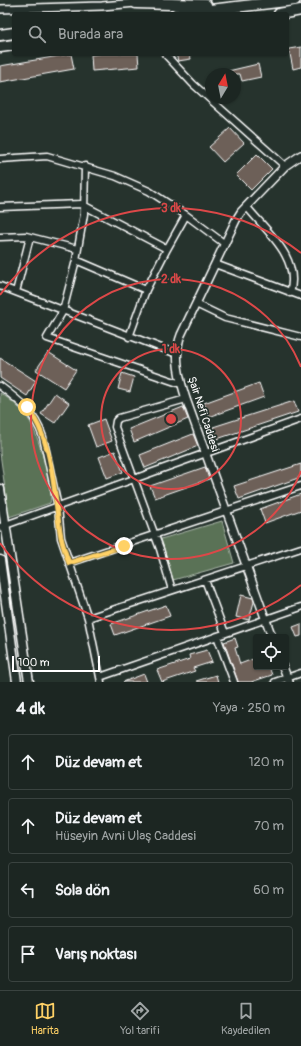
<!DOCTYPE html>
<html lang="tr">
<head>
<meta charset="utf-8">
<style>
	:root { --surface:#1c2622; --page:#29322f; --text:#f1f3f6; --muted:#a0a5a5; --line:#3a4340; --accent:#ffd166 }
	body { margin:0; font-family:Pangolin,sans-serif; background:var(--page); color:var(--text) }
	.controls { position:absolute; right:12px; bottom:12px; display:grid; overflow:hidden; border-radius:4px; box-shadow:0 1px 3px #0004 }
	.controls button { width:36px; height:36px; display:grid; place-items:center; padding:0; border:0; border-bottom:1px solid var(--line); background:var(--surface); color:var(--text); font:20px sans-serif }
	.compass { position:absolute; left:205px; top:68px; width:36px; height:36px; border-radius:50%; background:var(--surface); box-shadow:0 1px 3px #0004; rotate:10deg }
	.scale { position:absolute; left:12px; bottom:10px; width:88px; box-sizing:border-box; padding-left:4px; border:2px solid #fff; border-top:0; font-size:11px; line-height:14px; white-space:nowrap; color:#fff; -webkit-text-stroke:3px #26332d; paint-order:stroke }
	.stop { position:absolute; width:12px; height:12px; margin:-9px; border:3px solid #ffd166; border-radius:50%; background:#fff }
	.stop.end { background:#ffd166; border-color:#fff; box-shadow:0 1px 4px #0008 }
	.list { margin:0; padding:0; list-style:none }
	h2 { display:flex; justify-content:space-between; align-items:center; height:52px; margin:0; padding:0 16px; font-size:17px }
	h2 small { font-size:13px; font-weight:400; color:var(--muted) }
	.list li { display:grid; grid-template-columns:26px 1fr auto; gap:12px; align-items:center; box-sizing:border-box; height:56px; margin:0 8px 8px; padding:0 8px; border:1px solid var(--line); border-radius:4px }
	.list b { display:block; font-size:15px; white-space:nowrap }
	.list p { margin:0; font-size:13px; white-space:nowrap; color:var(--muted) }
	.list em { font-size:13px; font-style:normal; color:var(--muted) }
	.icon { flex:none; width:22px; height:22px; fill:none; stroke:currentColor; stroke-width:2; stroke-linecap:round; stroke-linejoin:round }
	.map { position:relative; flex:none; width:301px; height:682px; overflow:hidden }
	.search { position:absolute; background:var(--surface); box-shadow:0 1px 3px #0004; left:12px; right:12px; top:12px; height:44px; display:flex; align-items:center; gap:10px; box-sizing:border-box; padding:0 14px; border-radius:4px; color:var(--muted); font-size:15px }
	.sheet { height:308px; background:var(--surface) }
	nav { display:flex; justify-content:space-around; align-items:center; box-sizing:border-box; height:56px; border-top:1px solid var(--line); background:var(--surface); font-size:11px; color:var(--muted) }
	nav a { display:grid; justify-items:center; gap:2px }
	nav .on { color:var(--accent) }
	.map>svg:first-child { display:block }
	.green { fill:#5a7257; stroke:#acb8ab }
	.building { fill:#6d6059; stroke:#fff }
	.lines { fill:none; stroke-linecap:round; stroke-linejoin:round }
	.minor-casing { stroke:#fff; stroke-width:9 }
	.tertiary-casing { stroke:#fff; stroke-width:10 }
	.secondary-casing { stroke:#fff; stroke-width:11 }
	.trunk-casing { stroke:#fff; stroke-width:13 }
	.minor { stroke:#26332d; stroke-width:6 }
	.tertiary { stroke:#26332d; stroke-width:7 }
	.secondary { stroke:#26332d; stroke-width:8 }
	.trunk { stroke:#26332d; stroke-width:10 }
	.route { stroke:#ffd166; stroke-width:5 }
	.ring { fill:none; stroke:#dc4848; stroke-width:2 }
	.labels { text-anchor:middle; stroke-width:3.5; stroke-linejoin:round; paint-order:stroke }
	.street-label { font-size:11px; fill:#fff; stroke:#26332d }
	.centre { fill:#dc4848; stroke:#26332d; stroke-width:2 }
	.ring-label { font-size:12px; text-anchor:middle; font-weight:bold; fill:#dc4848; stroke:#26332d; stroke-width:3.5; stroke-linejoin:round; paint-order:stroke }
</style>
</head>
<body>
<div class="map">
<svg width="301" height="682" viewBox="0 0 301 682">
	<rect width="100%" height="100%" fill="#26332d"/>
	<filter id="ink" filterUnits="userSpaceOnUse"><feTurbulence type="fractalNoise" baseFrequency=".025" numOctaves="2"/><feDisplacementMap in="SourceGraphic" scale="8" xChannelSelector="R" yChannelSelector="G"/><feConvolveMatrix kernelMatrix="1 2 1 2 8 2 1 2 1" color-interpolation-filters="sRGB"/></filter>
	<g filter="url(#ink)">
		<!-- green -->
		<path class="green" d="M0 393C12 400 21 409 29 420 37 431 55 492 50 503L9 517 0 453Z
			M222 521 234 563 173 580 161 539Z"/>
		<!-- building -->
		<path class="building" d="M301 47V67L293 69 289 49Z
			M71 54 74 69 0 82V66Z
			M101 54H138L139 67 92 71 91 55Z
			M176 54H190L191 59 178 61Z
			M258 64 261 77 242 81 240 74H224V72Z
			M230 128 244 143 223 162 209 147Z
			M257 154 272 169 251 190 236 175Z
			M48 352 76 370 64 388 36 370Z
			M0 358 36 381 27 396 0 378Z
			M122 373 134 377 130 392 118 389Z
			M259 383 264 397 209 417 204 403Z
			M55 393 69 403 55 423 41 414Z
			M294 401 298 412 217 439 213 427Z
			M183 407 188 419 134 442 129 429Z
			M104 419 112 441 96 447 88 425Z
			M193 434 198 446 145 468 140 455Z
			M115 451 123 472 107 478 99 457Z
			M301 464V477L239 499 234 486Z
			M205 467 209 479 155 498 150 486Z
			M301 494V510L265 523 260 509Z
			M241 595 253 598 254 602 249 620 236 617Z
			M166 605 170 616 115 635 111 624Z
			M301 624V636L297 637 293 627Z
			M235 638 238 647 235 648 240 664 256 658V667H269L272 675 251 682H238L224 642Z
			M207 650 212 662 193 668 195 671 162 682 157 670 190 659 189 655Z
			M144 674 147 682H123Z
			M216 675 218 682H197L196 681Z"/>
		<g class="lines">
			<!-- minor casing -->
			<g class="minor-casing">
				<path id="minor" d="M165 54 193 84 285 166
					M0 159 47 156 115 176 149 191 186 215 225 244
					M85 166 84 214 76 260 63 311 47 338 181 384
					M0 207 81 204 167 249
					M247 207C266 231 301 258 290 293
					M0 237 26 236 77 249
					M76 260 146 290 167 249 186 215
					M215 264 301 296
					M0 286 177 354
					M16 292 30 237
					M196 304 225 318 301 337
					M129 337 146 290
					M0 386C20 401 35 413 43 437L58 507 61 538 88 618 101 682
					M0 527 301 419
					M69 563 301 486
					M205 580 225 633
					M172 590 160 549 115 427 116 421 119 418 186 399
					M88 618 301 548
					M217 636 234 682
					M100 677 301 607
					M275 682 301 673"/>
			</g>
			<!-- tertiary casing -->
			<g class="tertiary-casing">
				<path id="tertiary" d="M0 9 102 6 136 3
					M272 637 186 399C180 380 173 355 181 335L236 220 241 212 285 166 301 155
					M283 667 289 682"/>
			</g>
			<!-- secondary casing -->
			<g class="secondary-casing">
				<path id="secondary" d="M0 489 29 682
					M0 560 17 682"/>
			</g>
			<!-- trunk casing -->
			<g class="trunk-casing">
				<path id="trunk" d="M136 3 206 5
					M176 14 295 0
					M279 14 301 10
					M0 35 14 33
					M0 47 14 45"/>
			</g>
			<!-- minor -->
			<use href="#minor" class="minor"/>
			<!-- tertiary -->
			<use href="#tertiary" class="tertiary"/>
			<!-- secondary -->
			<use href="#secondary" class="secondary"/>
			<!-- trunk -->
			<use href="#trunk" class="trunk"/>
		</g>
	</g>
	<g class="lines" filter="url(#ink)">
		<!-- route -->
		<path class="route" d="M27 407C55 443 53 494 61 537 63 546 66 555 69 563L124 546"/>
	</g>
	<!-- distance rings -->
	<g class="ring">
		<circle cx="171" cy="419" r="70"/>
		<path d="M301 471A140 140 0 1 1 301 367"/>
		<path d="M301 585A211 211 0 0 1 0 543M0 295A211 211 0 0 1 301 253"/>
	</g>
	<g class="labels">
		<!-- street labels -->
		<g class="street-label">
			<text transform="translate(204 414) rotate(72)" y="4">Şair Nefi Caddesi</text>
		</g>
	</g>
	<circle cx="171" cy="419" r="6" class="centre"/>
	<g class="ring-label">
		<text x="171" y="212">3 dk</text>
		<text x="171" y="283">2 dk</text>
		<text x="171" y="353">1 dk</text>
	</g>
</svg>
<div class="controls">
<button><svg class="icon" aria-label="locate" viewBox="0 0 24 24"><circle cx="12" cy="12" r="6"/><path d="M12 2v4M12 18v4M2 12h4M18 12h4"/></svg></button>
</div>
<svg class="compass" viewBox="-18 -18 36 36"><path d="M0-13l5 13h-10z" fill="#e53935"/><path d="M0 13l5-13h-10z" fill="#a0a5a5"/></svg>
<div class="scale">100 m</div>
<div class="stop" style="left:27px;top:407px"></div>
<div class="stop end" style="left:124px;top:546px"></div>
<div class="search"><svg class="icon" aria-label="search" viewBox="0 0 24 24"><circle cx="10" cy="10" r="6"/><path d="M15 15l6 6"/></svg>Burada ara</div>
</div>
<section class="sheet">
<h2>4 dk<small>Yaya · 250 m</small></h2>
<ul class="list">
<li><svg class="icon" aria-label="ahead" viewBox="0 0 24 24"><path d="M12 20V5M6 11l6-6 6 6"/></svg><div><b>Düz devam et</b></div><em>120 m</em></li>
<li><svg class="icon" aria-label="ahead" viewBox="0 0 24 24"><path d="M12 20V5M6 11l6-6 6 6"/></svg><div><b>Düz devam et</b><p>Hüseyin Avni Ulaş Caddesi</p></div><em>70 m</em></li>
<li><svg class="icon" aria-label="left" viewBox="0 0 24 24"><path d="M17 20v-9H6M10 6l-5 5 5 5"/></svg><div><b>Sola dön</b></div><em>60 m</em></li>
<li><svg class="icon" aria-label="arrive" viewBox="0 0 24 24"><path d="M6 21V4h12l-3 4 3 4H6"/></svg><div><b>Varış noktası</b></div></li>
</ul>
</section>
<nav>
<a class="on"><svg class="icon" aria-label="map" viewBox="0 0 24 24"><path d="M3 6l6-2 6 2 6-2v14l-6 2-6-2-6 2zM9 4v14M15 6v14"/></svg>Harita</a>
<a><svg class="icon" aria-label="directions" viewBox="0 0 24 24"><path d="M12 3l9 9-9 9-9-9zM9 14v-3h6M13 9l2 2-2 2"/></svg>Yol tarifi</a>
<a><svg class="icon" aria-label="saved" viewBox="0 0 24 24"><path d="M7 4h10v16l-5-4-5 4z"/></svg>Kaydedilen</a>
</nav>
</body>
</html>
